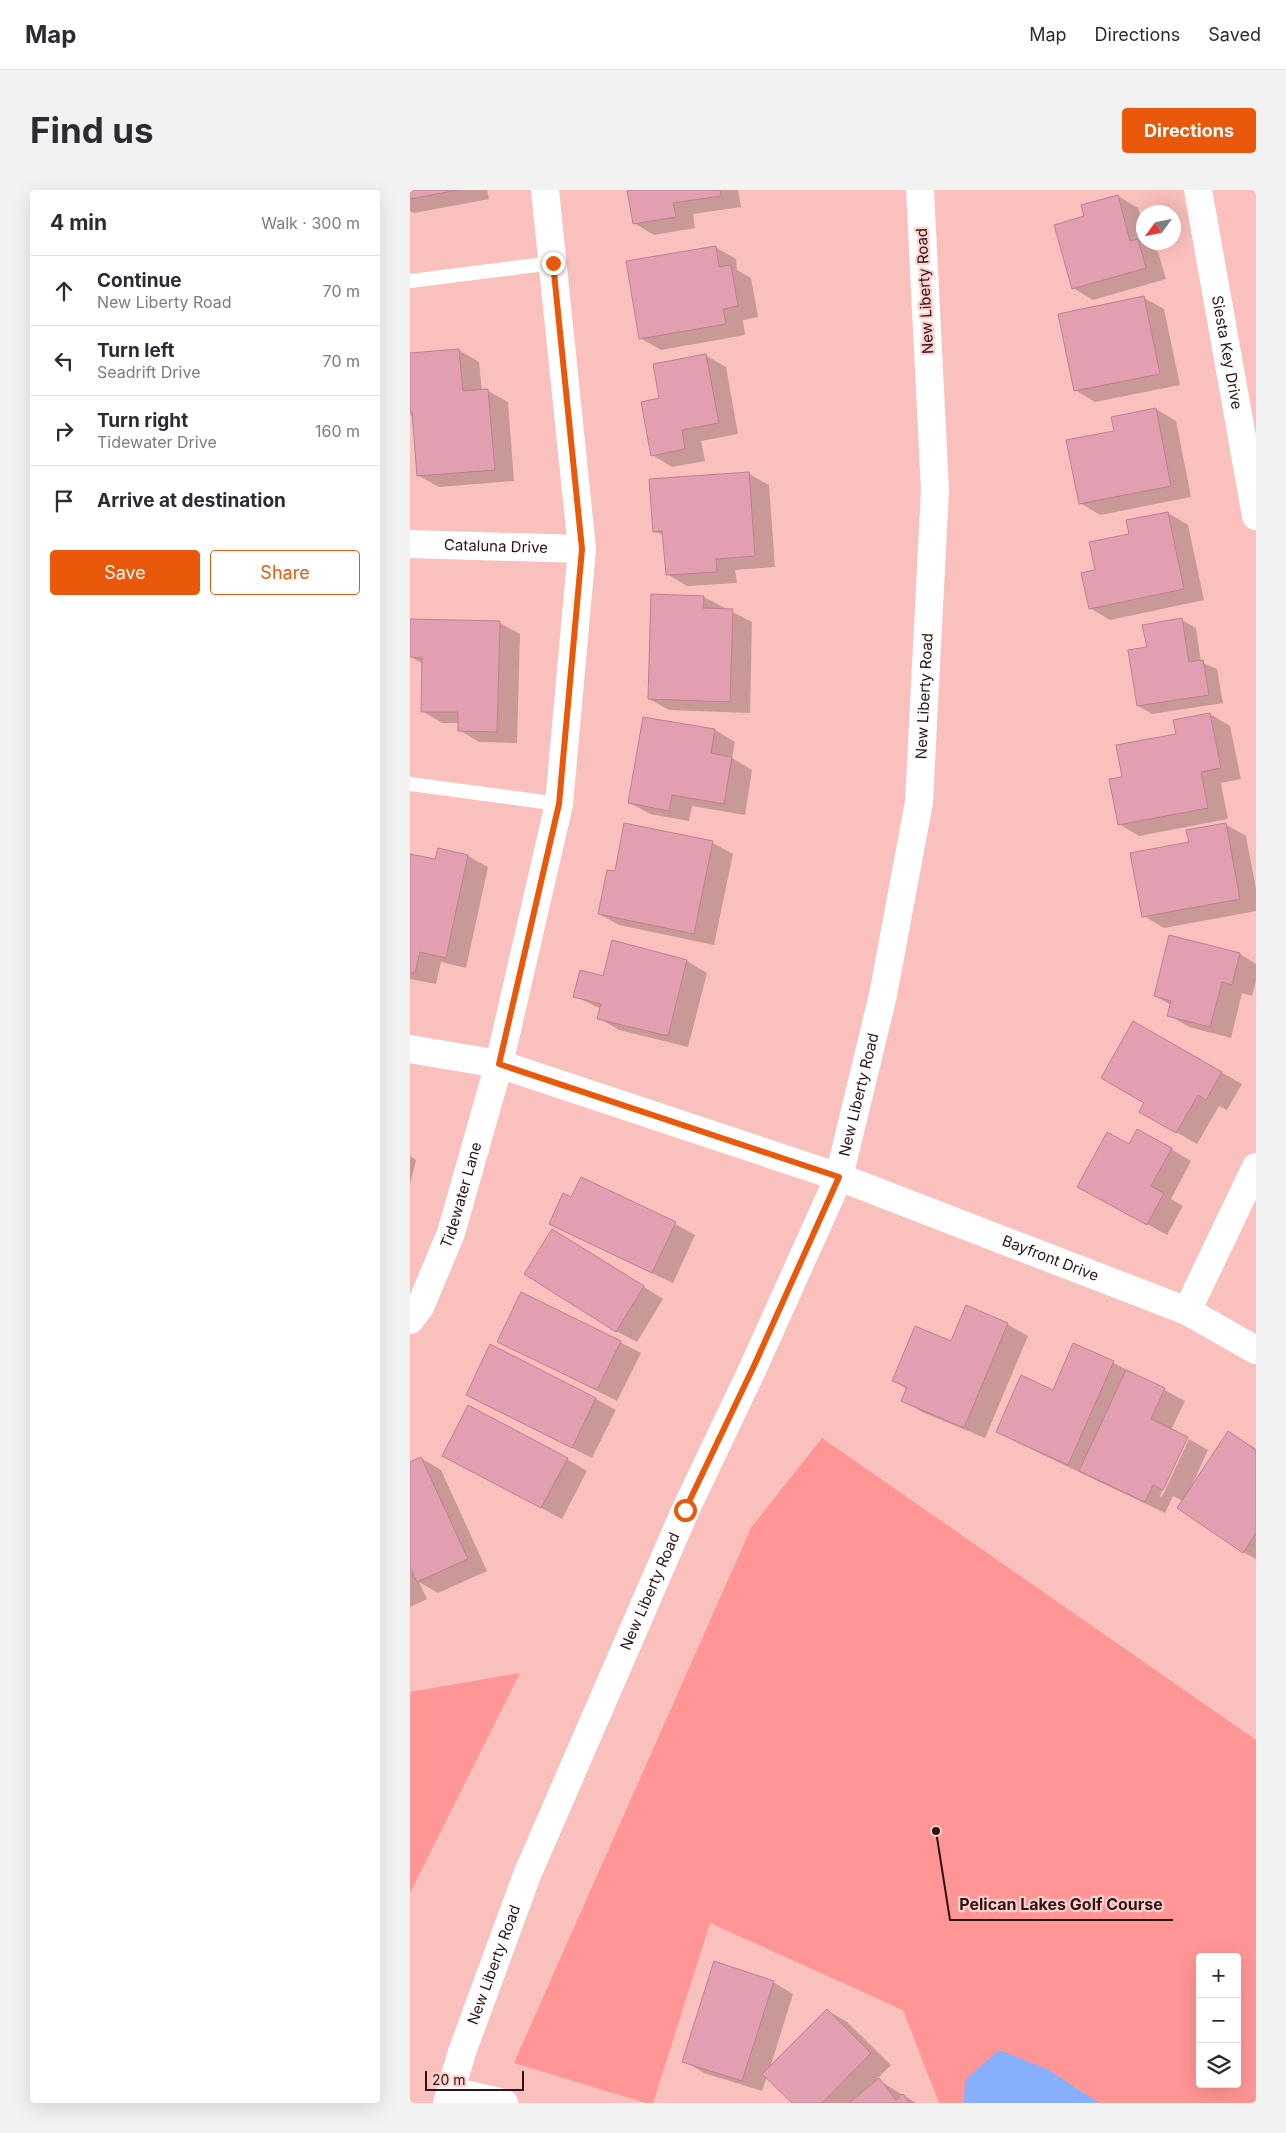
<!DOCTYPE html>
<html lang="en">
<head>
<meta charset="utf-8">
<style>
	:root { --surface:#fff; --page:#f2f2f3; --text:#2b2b33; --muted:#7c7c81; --line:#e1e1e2; --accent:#ea580c }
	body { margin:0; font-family:Inter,sans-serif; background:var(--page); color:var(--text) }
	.controls { position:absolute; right:15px; bottom:15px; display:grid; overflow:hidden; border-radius:5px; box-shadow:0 5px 20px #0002 }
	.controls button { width:45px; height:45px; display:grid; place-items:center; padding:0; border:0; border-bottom:1px solid var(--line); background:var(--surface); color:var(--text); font:25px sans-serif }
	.compass { position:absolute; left:726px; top:15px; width:45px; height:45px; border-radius:50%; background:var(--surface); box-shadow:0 5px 20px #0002; rotate:237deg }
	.scale { position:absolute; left:15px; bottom:12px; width:99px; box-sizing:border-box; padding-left:5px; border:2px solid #2e1414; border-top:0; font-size:14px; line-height:18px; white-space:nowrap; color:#2e1414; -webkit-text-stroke:4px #fed1cf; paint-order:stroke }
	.stop { position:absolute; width:15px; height:15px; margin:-11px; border:4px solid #ea580c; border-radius:50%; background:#fff }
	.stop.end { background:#ea580c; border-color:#fff; box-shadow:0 1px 5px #0008 }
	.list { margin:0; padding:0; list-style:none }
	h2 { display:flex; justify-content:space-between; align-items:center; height:65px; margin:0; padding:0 20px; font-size:21px }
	h2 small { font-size:16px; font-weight:400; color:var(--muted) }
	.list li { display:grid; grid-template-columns:32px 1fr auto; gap:15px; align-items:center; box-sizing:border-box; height:70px; padding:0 20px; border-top:1px solid var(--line) }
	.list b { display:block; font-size:19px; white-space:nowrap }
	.list p { margin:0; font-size:16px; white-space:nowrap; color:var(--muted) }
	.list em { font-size:16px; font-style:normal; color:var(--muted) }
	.actions { display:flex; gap:10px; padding:15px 20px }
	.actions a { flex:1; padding:11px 0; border:1px solid var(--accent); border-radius:5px; text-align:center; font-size:18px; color:var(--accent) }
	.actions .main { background:var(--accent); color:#fff }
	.icon { flex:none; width:28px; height:28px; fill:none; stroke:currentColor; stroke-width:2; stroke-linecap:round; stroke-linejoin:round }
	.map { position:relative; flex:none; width:846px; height:1913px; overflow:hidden; border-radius:5px }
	header { display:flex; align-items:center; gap:30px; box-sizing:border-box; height:70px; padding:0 25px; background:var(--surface); border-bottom:1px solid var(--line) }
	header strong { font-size:24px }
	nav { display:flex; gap:28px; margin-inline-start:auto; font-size:18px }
	.intro { display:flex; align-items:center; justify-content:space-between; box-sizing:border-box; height:120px; padding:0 30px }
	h1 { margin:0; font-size:35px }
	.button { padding:12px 22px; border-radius:5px; background:var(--accent); color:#fff; font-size:18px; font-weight:700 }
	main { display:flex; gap:30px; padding:0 30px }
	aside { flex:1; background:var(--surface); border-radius:5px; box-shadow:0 5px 20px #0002 }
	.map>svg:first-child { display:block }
	.green { fill:#ff9594; fill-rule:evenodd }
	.water { fill:#86b0fb }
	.shadow { fill:#0003 }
	.building { fill:#e39fb2; stroke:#c07f91 }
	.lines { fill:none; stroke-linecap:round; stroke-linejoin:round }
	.service { stroke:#fff; stroke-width:14 }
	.minor { stroke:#fff; stroke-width:28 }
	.route { stroke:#ea580c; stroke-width:6 }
	.labels { text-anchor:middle; stroke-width:4.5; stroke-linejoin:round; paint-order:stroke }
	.street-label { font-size:15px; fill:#2e1414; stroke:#fed1cf }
	.leader { fill:none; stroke:#2e1414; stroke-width:2 }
	.callout-dot { fill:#2e1414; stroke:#fed1cf; stroke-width:2 }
	.callout-label { font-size:16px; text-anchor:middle; font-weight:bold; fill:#2e1414; stroke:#fed1cf; stroke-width:4.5; stroke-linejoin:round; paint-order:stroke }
</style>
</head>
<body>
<header>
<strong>Map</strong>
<nav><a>Map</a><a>Directions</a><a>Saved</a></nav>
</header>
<div class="intro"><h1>Find us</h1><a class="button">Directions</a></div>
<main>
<aside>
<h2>4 min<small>Walk · 300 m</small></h2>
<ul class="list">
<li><svg class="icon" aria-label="ahead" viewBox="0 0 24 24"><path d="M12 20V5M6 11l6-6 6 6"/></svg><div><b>Continue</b><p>New Liberty Road</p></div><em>70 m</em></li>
<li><svg class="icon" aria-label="left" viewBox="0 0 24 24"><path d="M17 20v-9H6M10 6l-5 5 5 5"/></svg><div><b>Turn left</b><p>Seadrift Drive</p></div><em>70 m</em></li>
<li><svg class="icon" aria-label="right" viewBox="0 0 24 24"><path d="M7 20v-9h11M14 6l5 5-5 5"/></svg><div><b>Turn right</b><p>Tidewater Drive</p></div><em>160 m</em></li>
<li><svg class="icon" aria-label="arrive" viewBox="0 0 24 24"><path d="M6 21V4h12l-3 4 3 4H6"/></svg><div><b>Arrive at destination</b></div></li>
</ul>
<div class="actions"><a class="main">Save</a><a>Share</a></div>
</aside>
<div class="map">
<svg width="846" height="1913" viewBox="0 0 846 1913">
	<rect width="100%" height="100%" fill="#fac0bd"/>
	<!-- green -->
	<path class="green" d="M412 1248 846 1550V1913H529L493 1820 300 1733 243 1913H236L104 1873 341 1338ZM790 1767H827V1894H790Z
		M110 1483 0 1703V1502Z"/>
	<!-- water -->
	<path class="water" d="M589 1860 639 1880 689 1913H554L555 1890Z"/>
	<!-- shadow -->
	<path class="shadow" d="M0 0H77L79 9 4 23 0 21Z
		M218 0H328L331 17 283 24 285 38 244 45 224 33Z
		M708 6 728 18 734 38V52H737L739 57 748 62 756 89 683 110 663 98 675 27Z
		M305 57 326 69 327 80 341 88 348 127 333 130 335 145 251 160 230 148Z
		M734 108 754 119 770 195 685 212 665 200Z
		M49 160 69 172 72 201H78L98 212 104 291 29 297 9 286 3 227 0 225V165Z
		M295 165 316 177 328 244 291 251 295 271 262 277 242 265 251 209Z
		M746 219 766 231 781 307 690 325 670 313 705 242Z
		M339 284 359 295 365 377 325 380 327 393 277 396 257 384 254 346 244 341Z
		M758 323 778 335 794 410 700 430 680 418 686 381 720 345Z
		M294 407 342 432 340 523 259 520 239 509Z
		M0 430 90 433 110 444 107 553 69 552 49 540V533H32L12 521 13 474 0 466Z
		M772 430 786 438 791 472 807 479 813 513 742 524 728 516 738 458Z
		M800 524 820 536 831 589 811 593 818 629 729 646 709 634 714 588 768 545Z
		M305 540 325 552 322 568 342 580 335 625 282 616 279 631 240 624 220 613Z
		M815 634 836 646 846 699V721L754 738 734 726 780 653Z
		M303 653 323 664 304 755 209 735 189 724 206 683Z
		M29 659 58 666 78 677 56 778 31 772 26 794 0 789V665L26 671Z
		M830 764 846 774V791L842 806 832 803 821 848 779 837 759 825 761 815 745 806Z
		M277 771 297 783 278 857 209 840 189 828 191 819 165 806 194 788Z
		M724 833 832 894 817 920 809 916 787 954 731 922 736 912Z
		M719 955 761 959 781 971 761 1009 773 1016 757 1045 689 1008Z
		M0 966 6 970 0 995Z
		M162 1009 265 1034 285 1045 263 1093 161 1045 141 1033Z
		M163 1052 253 1109 227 1152 206 1141Z
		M597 1134 618 1146 575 1248 512 1222 492 1210 497 1199 484 1191 541 1153Z
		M88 1151 210 1152 231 1163 207 1211Z
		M664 1155 704 1173 775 1211 761 1240 776 1248 750 1306 752 1307 779 1249 798 1260 781 1297H782L819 1242 846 1259V1369L833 1362 773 1311 763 1306 755 1323 608 1253 588 1242 643 1201Z
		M57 1205 186 1209 206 1220 182 1268Z
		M11 1268 31 1280 77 1381 28 1403 9 1392 17 1409 0 1417V1274Z
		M157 1269 177 1281 152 1329 54 1277Z
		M363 1792 383 1804 360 1878 417 1820 437 1832 481 1875 467 1889 506 1913H384L357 1886 352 1901 294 1883 274 1871Z"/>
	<!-- building -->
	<path class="building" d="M0 0H48L0 9Z
		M217 0H310L311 6 263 13 266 27 223 34Z
		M708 5 720 51 728 49 736 78 662 99 644 35 674 26 671 15Z
		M306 56 309 77 321 75 328 116 313 119 316 134 229 149 216 71Z
		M734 106 750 184 664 201 648 124Z
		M49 159 53 201 78 199 85 280 7 286 2 222H0V163Z
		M296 164 309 233 272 240 275 259 241 266 231 212 249 208 243 174Z
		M746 218 761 296 669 314 656 250 704 241 701 227Z
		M339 282 345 366 306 369 307 382 256 385 252 341 243 342 239 289Z
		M758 322 774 399 679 419 671 383 685 380 679 352 719 344 716 330Z
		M241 404 294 406 293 418 323 419 320 512 238 509Z
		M772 428 779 472 793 470 799 505 727 516 718 460 737 457 732 435Z
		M0 429 90 431 87 542 48 541V522H11L12 468 0 467Z
		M800 523 811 578 791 582 798 618 708 635 699 589 712 587 706 555 766 544 763 530Z
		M233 527 305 539 301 563 322 567 314 614 262 605 259 621 218 613Z
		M214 633 303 651 284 744 188 724 197 680 205 681Z
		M816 633 830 709 732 727 720 663 779 652 776 640Z
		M28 658 58 665 36 768 10 762 5 783 0 782V664L25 669Z
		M759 745 830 763 822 795 812 792 800 837 757 826 761 811 744 806Z
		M202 750 277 770 258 846 187 829 191 814 163 807 170 780 193 786Z
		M723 831 812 882 796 910 788 905 766 943 729 922 734 913 691 888Z
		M727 939 762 958 741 996 754 1003 737 1035 667 997 697 942 719 954Z
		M171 987 266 1032 242 1083 139 1034 153 1003 161 1007Z
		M142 1039 234 1096 206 1142 114 1084Z
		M111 1102 211 1151 187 1200 87 1152Z
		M556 1115 598 1133 554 1238 491 1211 497 1197 482 1191 505 1136 541 1151Z
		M663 1153 704 1171 658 1275 586 1242 611 1185 643 1200Z
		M80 1154 186 1208 162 1258 56 1205Z
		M716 1180 755 1198 741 1229 778 1247 753 1300 743 1295 735 1312 669 1281Z
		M58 1215 158 1268 131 1318 32 1266Z
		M818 1241 846 1260V1343L833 1363 767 1318Z
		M11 1267 58 1369 7 1392 0 1377V1272Z
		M304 1771 364 1791 332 1891 272 1872Z
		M417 1819 461 1863 412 1913H382L352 1884Z
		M469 1888 486 1910 493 1904 500 1913H439Z"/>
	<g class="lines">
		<!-- service -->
		<path class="service" d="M0 91 143 73
			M0 594 149 614"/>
		<!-- minor -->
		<g class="minor">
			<path id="s1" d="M788 0 846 326"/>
			<path id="s2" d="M0 354 172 359"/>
			<path id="s3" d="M0 859 89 874 429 987 777 1121 846 1160"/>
			<path d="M777 1121 846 977"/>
			<path id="s4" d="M0 1130 10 1117 41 1043 89 874 149 614 172 359 135 0"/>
			<path d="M41 1901 94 1913"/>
			<path id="s5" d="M37 1913 52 1862 117 1685 275 1321 343 1178 429 987 473 805 509 612 525 300 510 0"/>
		</g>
	</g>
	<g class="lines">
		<!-- route -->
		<path class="route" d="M143 73 172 359 149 614 89 874 429 987 343 1178 275 1320"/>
	</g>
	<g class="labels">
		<!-- street labels -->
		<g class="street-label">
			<text transform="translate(515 101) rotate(-93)" y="5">New Liberty Road</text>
			<text dy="5" stroke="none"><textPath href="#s1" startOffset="165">Siesta Key Drive</textPath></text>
			<text dy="5" stroke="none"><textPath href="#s2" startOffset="86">Cataluna Drive</textPath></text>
			<text dy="5" stroke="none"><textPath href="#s5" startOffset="1496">New Liberty Road</textPath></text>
			<text dy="5" stroke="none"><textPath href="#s5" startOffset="1091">New Liberty Road</textPath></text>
			<text dy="5" stroke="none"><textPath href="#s4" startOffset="136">Tidewater Lane</textPath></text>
			<text dy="5" stroke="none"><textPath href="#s3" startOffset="675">Bayfront Drive</textPath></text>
			<text dy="5" stroke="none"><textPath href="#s5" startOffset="551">New Liberty Road</textPath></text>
			<text dy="5" stroke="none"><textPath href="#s5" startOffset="146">New Liberty Road</textPath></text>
		</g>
	</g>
	<!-- callouts -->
	<path class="leader" d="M526 1641L540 1730H763"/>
	<circle class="callout-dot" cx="526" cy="1641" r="5"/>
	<g class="callout-label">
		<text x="651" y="1720">Pelican Lakes Golf Course</text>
	</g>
</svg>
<div class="controls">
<button>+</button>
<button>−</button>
<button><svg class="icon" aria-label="layers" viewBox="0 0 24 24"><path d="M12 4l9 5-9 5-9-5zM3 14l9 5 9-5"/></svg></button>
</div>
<svg class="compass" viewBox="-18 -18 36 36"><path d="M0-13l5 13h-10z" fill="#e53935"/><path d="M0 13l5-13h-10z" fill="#7c7c81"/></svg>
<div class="scale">20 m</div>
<div class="stop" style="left:275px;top:1320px"></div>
<div class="stop end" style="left:143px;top:73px"></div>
</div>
</main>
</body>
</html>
